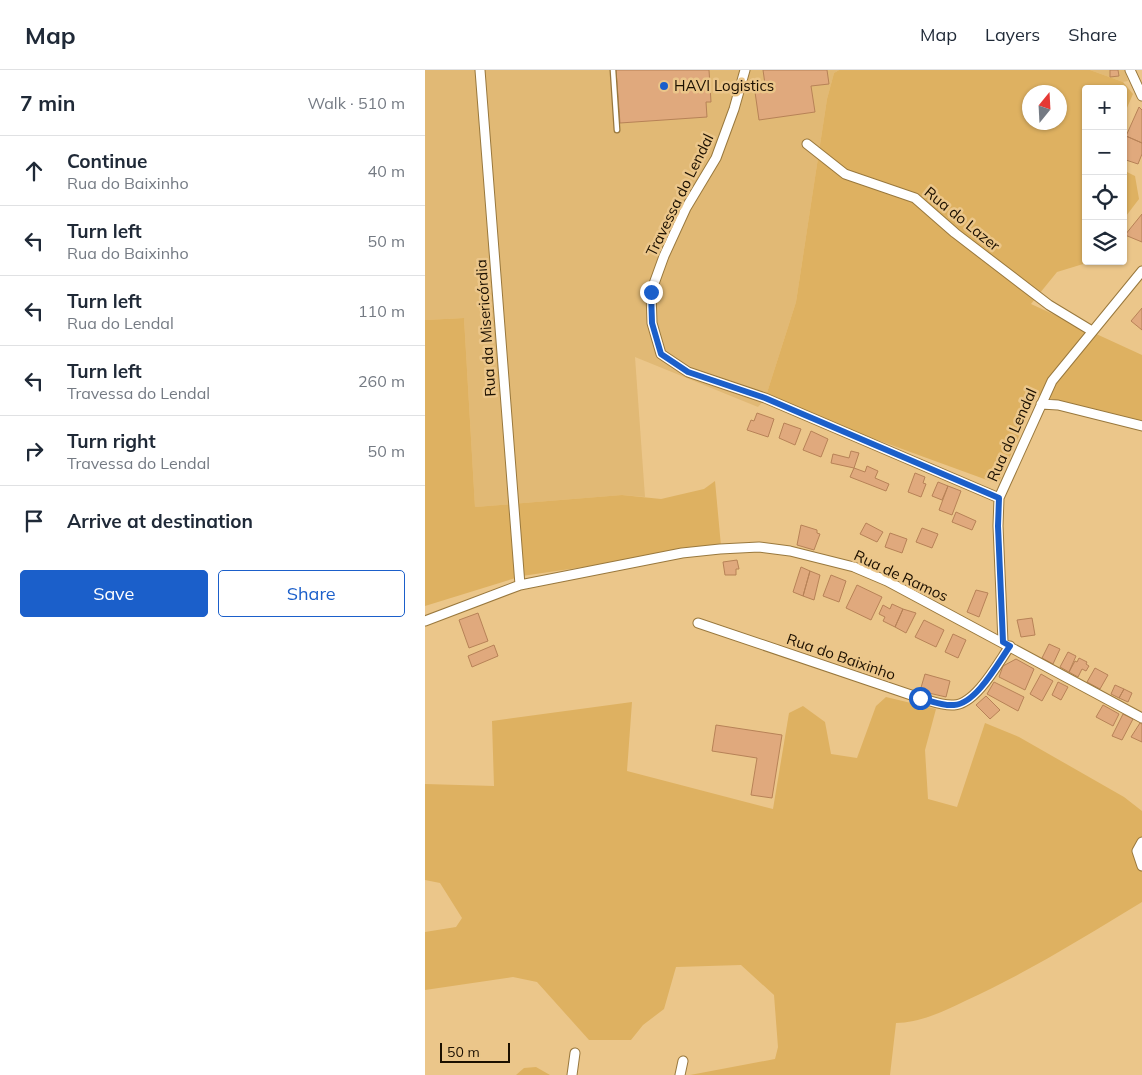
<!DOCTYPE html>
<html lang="en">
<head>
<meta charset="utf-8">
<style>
	:root { --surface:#fff; --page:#f6f6f7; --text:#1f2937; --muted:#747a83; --line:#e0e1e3; --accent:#1b5fca }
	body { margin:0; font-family:Mulish,sans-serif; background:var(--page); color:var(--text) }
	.controls { position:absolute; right:15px; top:15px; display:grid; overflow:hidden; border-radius:5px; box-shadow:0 1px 4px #0004 }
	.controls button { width:45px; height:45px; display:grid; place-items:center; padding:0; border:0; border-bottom:1px solid var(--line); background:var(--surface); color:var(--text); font:25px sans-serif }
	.compass { position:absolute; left:597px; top:15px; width:45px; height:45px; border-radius:50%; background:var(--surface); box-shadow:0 1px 4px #0004; rotate:18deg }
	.scale { position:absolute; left:15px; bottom:12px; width:70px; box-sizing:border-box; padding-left:5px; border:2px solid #1c1000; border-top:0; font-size:14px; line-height:18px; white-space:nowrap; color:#1c1000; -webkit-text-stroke:4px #ebc68a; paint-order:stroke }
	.stop { position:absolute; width:15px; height:15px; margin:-11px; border:4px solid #1b5fca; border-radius:50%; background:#fff }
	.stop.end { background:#1b5fca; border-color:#fff; box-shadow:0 1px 5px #0008 }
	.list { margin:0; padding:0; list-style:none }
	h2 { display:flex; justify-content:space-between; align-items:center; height:65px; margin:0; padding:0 20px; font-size:21px }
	h2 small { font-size:16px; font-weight:400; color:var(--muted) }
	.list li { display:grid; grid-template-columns:32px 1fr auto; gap:15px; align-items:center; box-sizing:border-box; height:70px; padding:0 20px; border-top:1px solid var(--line) }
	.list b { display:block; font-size:19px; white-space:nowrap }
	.list p { margin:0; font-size:16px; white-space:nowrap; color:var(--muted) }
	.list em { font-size:16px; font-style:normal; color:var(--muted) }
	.actions { display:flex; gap:10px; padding:15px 20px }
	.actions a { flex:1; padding:11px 0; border:1px solid var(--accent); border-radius:5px; text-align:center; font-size:18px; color:var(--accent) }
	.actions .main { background:var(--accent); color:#fff }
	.icon { flex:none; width:28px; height:28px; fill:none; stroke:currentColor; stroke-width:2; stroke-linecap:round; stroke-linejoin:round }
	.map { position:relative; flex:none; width:717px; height:1005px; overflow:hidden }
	header { display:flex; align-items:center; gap:30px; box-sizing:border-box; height:70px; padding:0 25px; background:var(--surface); border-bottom:1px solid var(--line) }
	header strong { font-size:24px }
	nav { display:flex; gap:28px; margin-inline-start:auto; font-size:18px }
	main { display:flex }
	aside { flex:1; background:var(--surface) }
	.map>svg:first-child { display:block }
	.built { fill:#e1b975 }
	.green { fill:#deb161; fill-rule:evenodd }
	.building { fill:#e0a97d; stroke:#b78257 }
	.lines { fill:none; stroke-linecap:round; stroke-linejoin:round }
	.service-casing { stroke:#99783d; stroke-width:7 }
	.minor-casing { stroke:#99783d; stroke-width:11 }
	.service { stroke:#fff; stroke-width:4.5 }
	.minor { stroke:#fff; stroke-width:9 }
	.route { stroke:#1b5fca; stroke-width:6 }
	.poi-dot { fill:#1b5fca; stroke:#ebc68a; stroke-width:2 }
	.labels { text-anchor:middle; stroke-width:5; stroke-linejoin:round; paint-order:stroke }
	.poi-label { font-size:15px; fill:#1c1000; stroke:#ebc68a; text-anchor:start }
	.street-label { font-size:15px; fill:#1c1000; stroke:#ebc68a }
</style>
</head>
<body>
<header>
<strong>Map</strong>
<nav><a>Map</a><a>Layers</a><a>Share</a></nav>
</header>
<main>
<aside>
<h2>7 min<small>Walk · 510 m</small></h2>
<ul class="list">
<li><svg class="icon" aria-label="ahead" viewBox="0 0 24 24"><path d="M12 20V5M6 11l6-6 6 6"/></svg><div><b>Continue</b><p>Rua do Baixinho</p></div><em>40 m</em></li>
<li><svg class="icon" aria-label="left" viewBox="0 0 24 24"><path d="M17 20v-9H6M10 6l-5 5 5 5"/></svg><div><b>Turn left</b><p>Rua do Baixinho</p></div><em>50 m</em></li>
<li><svg class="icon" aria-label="left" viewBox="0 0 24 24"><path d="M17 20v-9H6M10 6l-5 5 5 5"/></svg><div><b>Turn left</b><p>Rua do Lendal</p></div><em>110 m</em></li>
<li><svg class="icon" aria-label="left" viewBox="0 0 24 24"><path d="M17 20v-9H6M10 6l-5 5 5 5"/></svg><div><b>Turn left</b><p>Travessa do Lendal</p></div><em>260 m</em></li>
<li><svg class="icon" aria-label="right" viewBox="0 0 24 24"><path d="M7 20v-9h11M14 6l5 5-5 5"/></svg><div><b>Turn right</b><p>Travessa do Lendal</p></div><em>50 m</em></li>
<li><svg class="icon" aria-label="arrive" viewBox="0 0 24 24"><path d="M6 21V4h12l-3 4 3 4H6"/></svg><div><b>Arrive at destination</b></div></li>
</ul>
<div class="actions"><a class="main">Save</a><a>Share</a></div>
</aside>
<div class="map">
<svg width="717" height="1005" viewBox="0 0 717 1005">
	<rect width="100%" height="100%" fill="#ebc68a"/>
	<!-- built -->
	<path class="built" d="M0 0H414L409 3 402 29 371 232 340 329 333 337 210 287 220 427 197 425 50 437 39 248 0 250Z
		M665 0H700L703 11 698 12Z"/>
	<!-- green -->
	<path class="green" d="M414 0H665L698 12 708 24 698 47V19H661V191H668L632 202 606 234 717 285V354L612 325 573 414 340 329 371 232 402 29 409 3ZM604 22H634V52H604Z
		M698 100 710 106 714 129 698 150Z
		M39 248 50 437 197 425 236 429 279 419 290 411 296 476 261 477 193 492 97 506 0 536V250Z
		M461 627 511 639 500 680 503 729 532 737 560 653 594 667 699 727 717 741V774L711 782 717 800V832C659 867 602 903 540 931 520 941 494 953 471 953L465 1005H265L350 989 353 977 349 925 316 895 251 897 239 939 218 955 206 970H164L112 912 88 907 0 920V862L31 857 37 848 15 813 0 810V714L69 716 67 651 207 632 202 701 348 739 364 643 378 636 400 652 406 684 432 688 451 636Z
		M111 997 125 1005H91L99 998Z"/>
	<!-- building -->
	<path class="building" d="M191 0H284L286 32H281L282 47 195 53Z
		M338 0H402L404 14 386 16 390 42 334 50 330 22 341 21Z
		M685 0H693L694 6 685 7Z
		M714 37 717 40V73L701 66Z
		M701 66 717 73V84L713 94 698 89Z
		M717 144V172L700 165Z
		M717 238V260L706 251Z
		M332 343 349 349 343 367 322 360 326 350 329 351Z
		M359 353 376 359 370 375 354 368Z
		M386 361 403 369 396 387 378 380Z
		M426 381 434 383 429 398 406 393 408 384 424 388Z
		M442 396 453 401 450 408 464 414 461 421 425 407 429 398 440 402Z
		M490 403 500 407 498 413 501 414 496 427 483 422Z
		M513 412 523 416 517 430 507 426Z
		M523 416 536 421 527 445 514 440Z
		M531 442 551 451 547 460 527 452Z
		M441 453 458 462 452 472 435 464Z
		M376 455 392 460V463L395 464 389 480 372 475Z
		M497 458 513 464 507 478 491 472Z
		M465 463 482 469 477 483 460 477Z
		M312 490 314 499H311V505H300L298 492Z
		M376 497 385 501 378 526 368 522Z
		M385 501 395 505 389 530 378 526Z
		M406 505 421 511 414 532 398 526Z
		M432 515 457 527 446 550 421 538Z
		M551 520 563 523 554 547 542 542Z
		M467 534 478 539 470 557 458 551 460 547 454 544 458 535 465 539Z
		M478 539 491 543 481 563 470 557Z
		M53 543 63 571 44 578 34 550Z
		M607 548 610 565 596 567 592 550Z
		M499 550 519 560 511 577 490 567Z
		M528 564 541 570 533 588 520 582Z
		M624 574 635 579 628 594 617 588Z
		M69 575 73 586 47 597 43 586Z
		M643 582 651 586 644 602 635 597Z
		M654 588 662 592 661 594 664 596 661 601 657 599 653 607 644 602 650 591 652 592Z
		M591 589 609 599 600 620 574 607 578 596Z
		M670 598 683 605 675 619 662 612Z
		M500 604 525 611 521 627 495 621Z
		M616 604 628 611 617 631 605 624Z
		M569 612 599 627 593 641 562 624Z
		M633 612 643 617 636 630 627 625Z
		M690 615 699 619 694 628 686 624Z
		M699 619 707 623 703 632 694 628Z
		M561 626 575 640 565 649 551 635Z
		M678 635 694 644 688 656 671 647Z
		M698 644 708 649 697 670 687 666Z
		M715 653 717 654V672L706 667Z
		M291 655 357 665 347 728 326 725 332 688 287 681Z"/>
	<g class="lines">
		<!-- service casing -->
		<g class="service-casing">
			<path id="service" d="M188 0 192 60"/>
		</g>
		<!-- minor casing -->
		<g class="minor-casing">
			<path id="minor" d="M55 0 95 515
				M320 0 309 39 291 88 261 138 239 186 226 222 227 253 236 284 263 302 340 328 574 428
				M705 0 717 26
				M382 74 420 104 490 128 530 163 624 235 667 261
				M616 334 633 335 717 356
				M0 551 95 515 257 483 295 479 334 477 365 481 429 497 462 511 717 648
				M273 553 495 628C506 631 518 636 529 635 551 634 573 593 585 576
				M578 572 573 456 574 428 627 311 717 201
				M717 772 712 781 717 796
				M147 1005 150 983
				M255 1005 258 991"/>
		</g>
		<!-- service -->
		<use href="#service" class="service"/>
		<!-- minor -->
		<use href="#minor" class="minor"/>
	</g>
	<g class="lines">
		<!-- route -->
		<path class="route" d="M226 222 227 253 236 284 263 302 340 328 574 428 573 456 578 572 585 576C573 593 551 634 529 635 518 636 506 631 495 628"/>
	</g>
	<!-- markers -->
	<circle class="poi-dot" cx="239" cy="16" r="5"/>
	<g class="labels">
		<!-- poi labels -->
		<g class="poi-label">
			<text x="249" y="21">HAVI Logistics</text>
		</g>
		<!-- street labels -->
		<g class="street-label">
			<text transform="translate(255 125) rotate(-64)" y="5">Travessa do Lendal</text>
			<text transform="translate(537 149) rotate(39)" y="5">Rua do Lazer</text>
			<text transform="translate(61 258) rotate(-94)" y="5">Rua da Misericórdia</text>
			<text transform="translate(587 365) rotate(-66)" y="5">Rua do Lendal</text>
			<text transform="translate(476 506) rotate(25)" y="5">Rua de Ramos</text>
			<text transform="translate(416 587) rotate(19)" y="5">Rua do Baixinho</text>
		</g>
	</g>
</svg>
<div class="controls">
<button>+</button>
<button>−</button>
<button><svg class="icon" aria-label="locate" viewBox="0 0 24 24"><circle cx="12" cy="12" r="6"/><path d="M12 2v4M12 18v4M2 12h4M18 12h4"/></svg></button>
<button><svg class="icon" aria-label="layers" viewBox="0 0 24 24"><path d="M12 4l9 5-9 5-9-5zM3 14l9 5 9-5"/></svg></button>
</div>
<svg class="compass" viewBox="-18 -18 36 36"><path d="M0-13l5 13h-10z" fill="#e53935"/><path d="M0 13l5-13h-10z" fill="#747a83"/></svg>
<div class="scale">50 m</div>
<div class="stop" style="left:495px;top:628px"></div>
<div class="stop end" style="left:226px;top:222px"></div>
</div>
</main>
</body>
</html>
